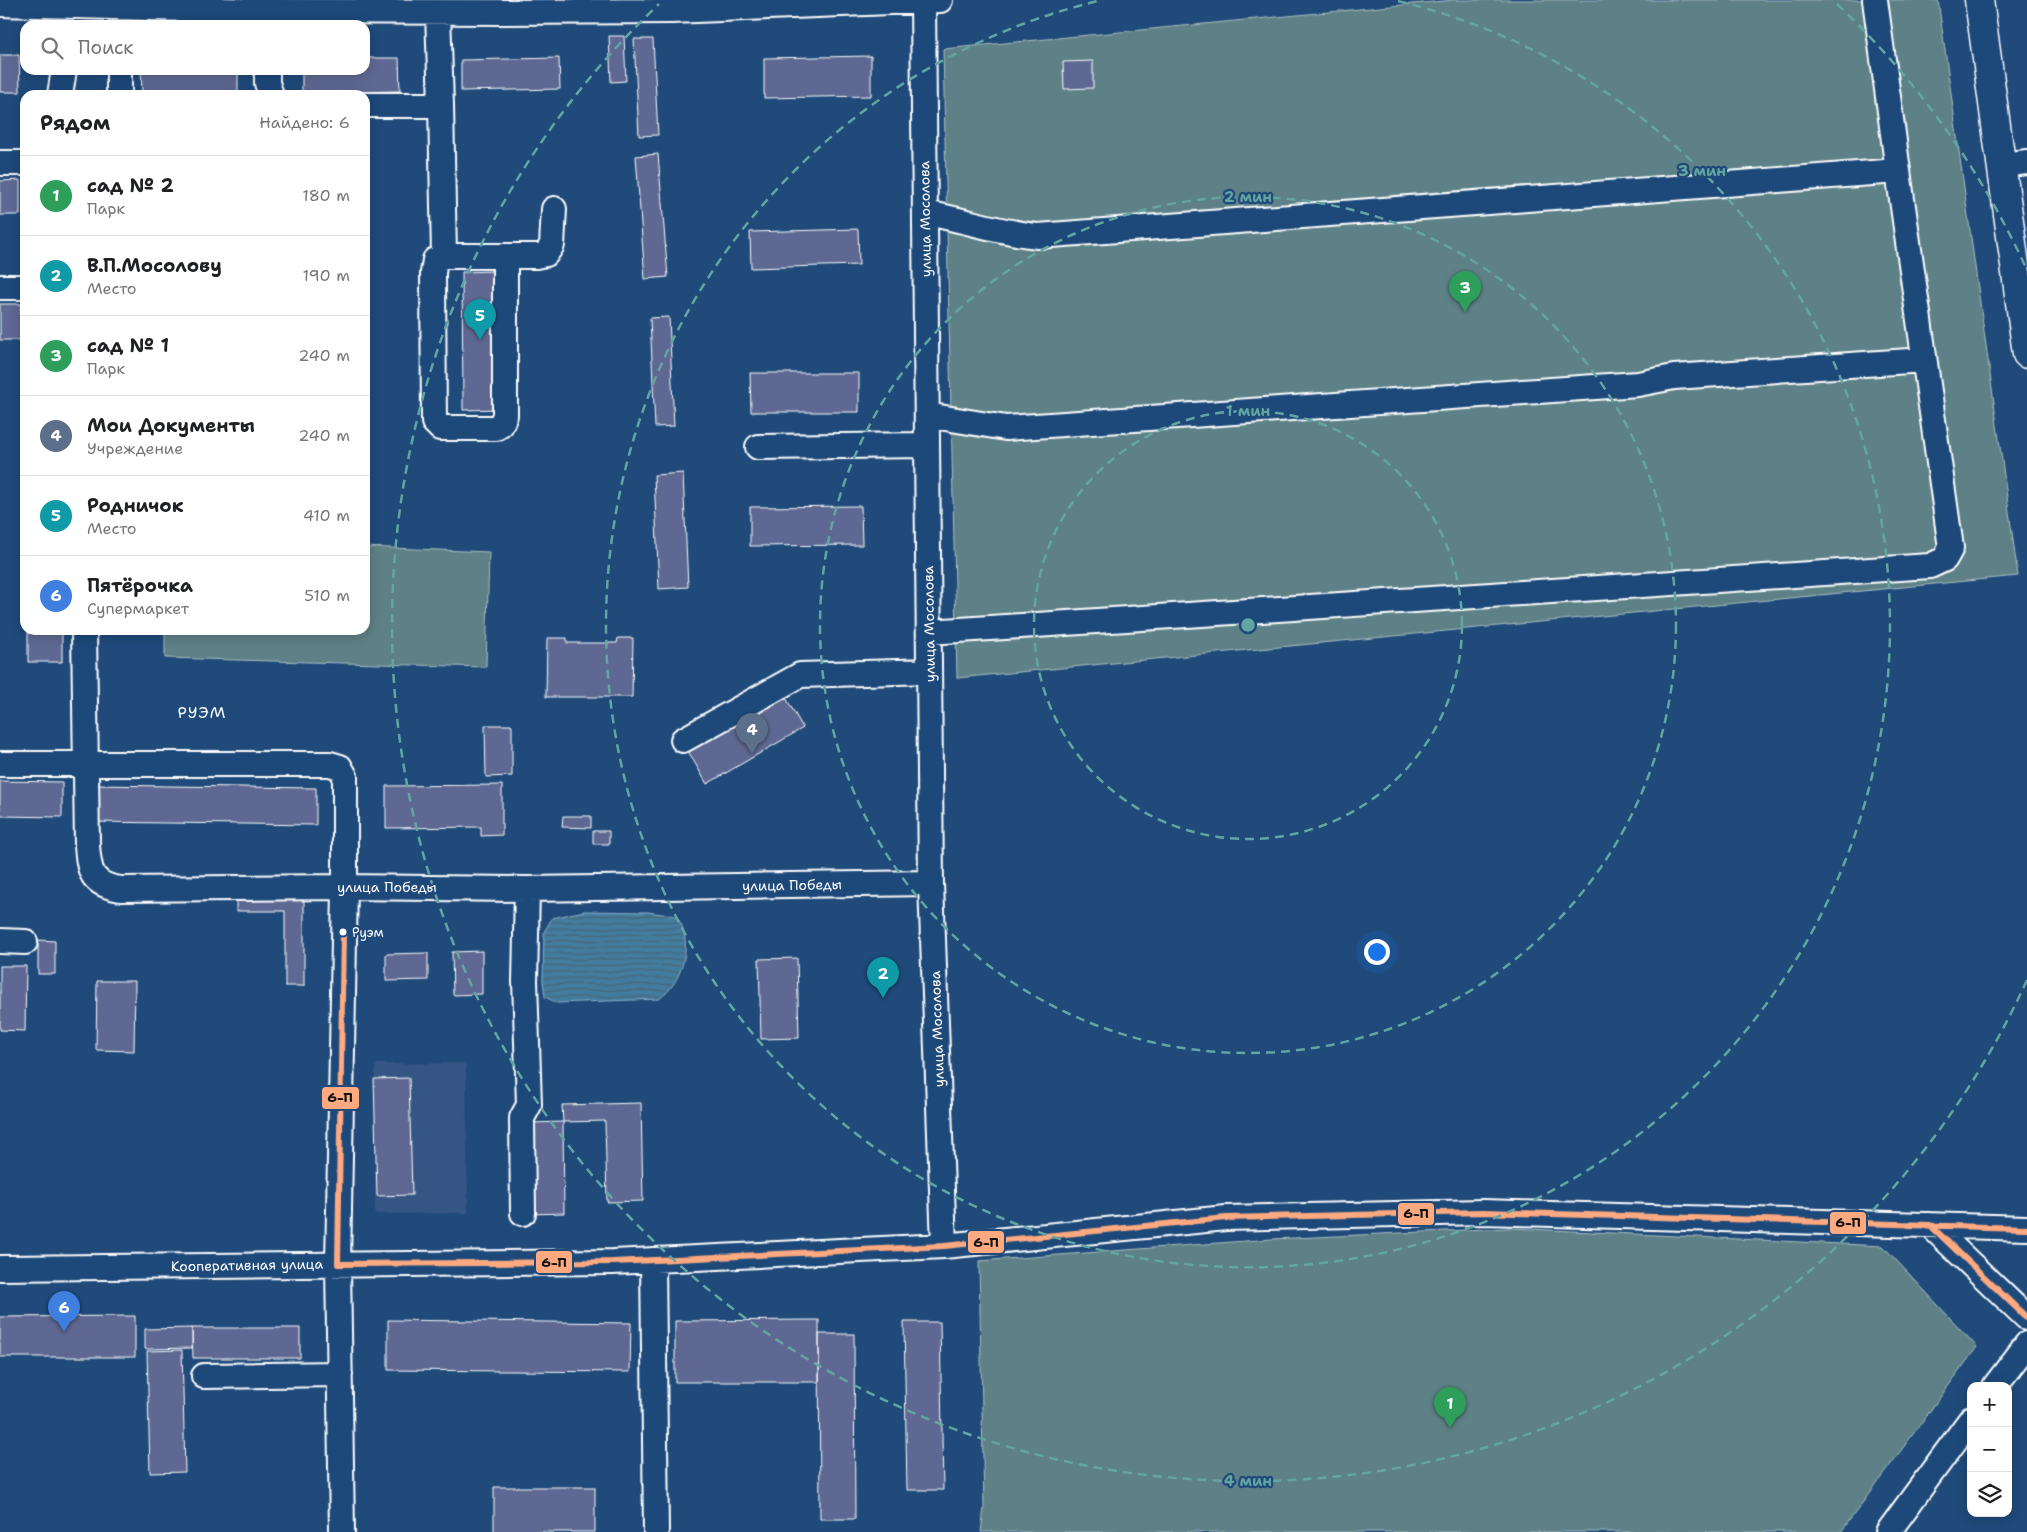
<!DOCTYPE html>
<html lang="ru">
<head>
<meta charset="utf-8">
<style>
	:root { --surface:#fff; --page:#f6f6f6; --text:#202124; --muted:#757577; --line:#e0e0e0; --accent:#1a73e8 }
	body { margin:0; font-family:"Shantell Sans",sans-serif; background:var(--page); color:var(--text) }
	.controls { position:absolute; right:15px; bottom:15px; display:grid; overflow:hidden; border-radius:10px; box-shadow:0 2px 12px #0003 }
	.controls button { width:45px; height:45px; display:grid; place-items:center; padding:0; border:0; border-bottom:1px solid var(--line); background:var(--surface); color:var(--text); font:25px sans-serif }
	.you { position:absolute; left:1376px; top:951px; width:18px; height:18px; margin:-12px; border:4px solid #fff; border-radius:50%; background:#1a73e8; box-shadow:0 0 0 8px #1a73e833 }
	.badge { display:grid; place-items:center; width:32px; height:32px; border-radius:50%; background:var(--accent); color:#fff; font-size:16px; font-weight:700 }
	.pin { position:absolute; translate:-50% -41px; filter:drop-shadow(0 1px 2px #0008) }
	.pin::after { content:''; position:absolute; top:26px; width:18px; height:15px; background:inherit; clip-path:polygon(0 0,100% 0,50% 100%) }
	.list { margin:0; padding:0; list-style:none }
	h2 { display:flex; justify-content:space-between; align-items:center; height:65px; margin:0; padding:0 20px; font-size:21px }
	h2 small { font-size:16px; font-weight:400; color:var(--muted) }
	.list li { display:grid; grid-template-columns:32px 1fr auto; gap:15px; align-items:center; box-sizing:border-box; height:80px; padding:0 20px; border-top:1px solid var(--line) }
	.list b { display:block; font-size:19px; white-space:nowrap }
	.list p { margin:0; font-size:16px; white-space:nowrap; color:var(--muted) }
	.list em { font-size:16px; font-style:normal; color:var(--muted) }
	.icon { flex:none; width:28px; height:28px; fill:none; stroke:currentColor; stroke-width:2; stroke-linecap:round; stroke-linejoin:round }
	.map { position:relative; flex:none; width:2027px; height:1532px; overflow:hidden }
	.search { position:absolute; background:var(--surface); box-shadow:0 2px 12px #0003; left:20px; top:20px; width:350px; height:55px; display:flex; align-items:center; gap:12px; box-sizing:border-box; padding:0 18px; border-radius:15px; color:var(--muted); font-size:19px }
	.panel { position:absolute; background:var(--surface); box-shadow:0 2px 12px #0003; left:20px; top:90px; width:350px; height:545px; border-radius:15px }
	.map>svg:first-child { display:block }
	.built { fill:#365684 }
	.green { fill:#5d8186; stroke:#aec0c2 }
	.water { fill:url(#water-rules); stroke:#8eb0c5 }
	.building { fill:#5e6892; stroke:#fff }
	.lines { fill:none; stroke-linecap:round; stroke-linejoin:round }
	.minor-casing { stroke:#fff; stroke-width:28 }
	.major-casing { stroke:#fff; stroke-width:31 }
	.minor { stroke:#1f4a7a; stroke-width:24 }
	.major { stroke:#1f4a7a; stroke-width:28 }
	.bus-1-casing { stroke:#1f4a7a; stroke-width:10 }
	.bus-1 { stroke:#ffa980; stroke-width:6 }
	.ring { fill:none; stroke:#63a6a1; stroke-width:2.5; stroke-dasharray:9 6 }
	.bus-dot { fill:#fff; stroke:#1f4a7a; stroke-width:2 }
	.labels { text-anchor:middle; stroke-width:4.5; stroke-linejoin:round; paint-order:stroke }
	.bus-label { font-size:13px; fill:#fff; stroke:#1f4a7a; text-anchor:start }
	.street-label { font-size:14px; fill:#fff; stroke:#1f4a7a }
	.quarter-label { font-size:16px; letter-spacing:1px; fill:#fff; stroke:#1f4a7a }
	.centre { fill:#63a6a1; stroke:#1f4a7a; stroke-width:2.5 }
	.ring-label { font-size:15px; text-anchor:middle; font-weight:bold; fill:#63a6a1; stroke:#1f4a7a; stroke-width:4.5; stroke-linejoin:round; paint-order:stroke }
	.line-badge { stroke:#1f4a7a; stroke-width:2 }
	.pale-badge-label { font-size:14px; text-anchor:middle; font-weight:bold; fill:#111 }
</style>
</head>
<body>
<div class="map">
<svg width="2027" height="1532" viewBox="0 0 2027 1532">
	<defs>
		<pattern id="water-rules" width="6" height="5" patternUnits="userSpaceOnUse" patternTransform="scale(1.25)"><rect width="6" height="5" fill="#437b9e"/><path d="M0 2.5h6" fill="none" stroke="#486475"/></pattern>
	</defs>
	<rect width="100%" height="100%" fill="#1f4a7a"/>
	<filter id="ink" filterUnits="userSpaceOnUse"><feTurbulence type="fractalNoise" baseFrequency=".02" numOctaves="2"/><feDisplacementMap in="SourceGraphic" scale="10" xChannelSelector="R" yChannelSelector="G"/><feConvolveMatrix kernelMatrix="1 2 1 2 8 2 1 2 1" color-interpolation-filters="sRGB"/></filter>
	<g filter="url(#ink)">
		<!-- built -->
		<path class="built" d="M466 1063 468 1213 375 1214V1064Z"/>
		<!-- green -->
		<path class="green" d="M1454 0H1938L2018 576 957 678 943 49Z
			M365 547 489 552 486 667 165 658V630H365Z
			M1509 1228 1883 1246 1977 1347 1841 1532H981L984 1508 979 1261 1272 1239Z"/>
		<!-- water -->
		<path class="water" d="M584 911 648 912 676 916C695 939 683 983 659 999L557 1003 545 997 543 981 544 932 552 918Z"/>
		<!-- building -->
		<path class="building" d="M609 36H624L626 81 611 82Z
			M634 39H653L658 135 639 136Z
			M0 55H19L20 92H0Z
			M871 56V96L764 98V58Z
			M365 58H399L400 91 302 93V70H365Z
			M559 58 560 89 461 91V60Z
			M1093 61V88L1064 89 1063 62Z
			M141 70H238V92L142 93Z
			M658 154 668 277 645 279 636 156Z
			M20 180V215H0V181Z
			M858 229 859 265 751 268 750 232Z
			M497 271 499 409 463 410 462 272Z
			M0 304H21V340H0Z
			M669 317 674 426 655 427 650 318Z
			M750 373H859V412H751Z
			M683 473 688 587 659 589 654 475Z
			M861 506 862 545 750 546V507Z
			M28 630H62V662H28Z
			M547 638H567V643H617L618 638H633L632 697H546Z
			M785 696 803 728 707 784 688 751Z
			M485 725H512V776L486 777Z
			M0 781 62 782V817L0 816Z
			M92 785 316 788V825L92 822Z
			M502 785V835L481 836V827L386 828V786Z
			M563 816H591V828L562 827Z
			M593 831H609V844H593Z
			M236 896H304V986H285V911H236Z
			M38 940 55 941V974H38Z
			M482 951V994L453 995 452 952Z
			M428 953V980L386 981V954Z
			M797 958 799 1038 761 1039 759 959Z
			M0 966H26L25 1031 0 1030Z
			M97 981H135L134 1051 96 1050Z
			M409 1078 412 1195 377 1196 374 1079Z
			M641 1103 643 1201 607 1202 605 1121 563 1122 562 1105Z
			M563 1122 564 1213 531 1214 529 1123Z
			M135 1316V1357H0V1317Z
			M388 1320 631 1323 630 1372 388 1370Z
			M819 1320V1382H675V1321Z
			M904 1322H940L943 1490H907Z
			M192 1328V1348L145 1349V1329Z
			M192 1328H300V1358H193Z
			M819 1334H854L855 1519H820Z
			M182 1350 185 1472 150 1473 147 1351Z
			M494 1487H595V1532H494Z"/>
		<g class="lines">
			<!-- minor casing -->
			<g class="minor-casing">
				<path id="minor" d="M923 0 931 883 944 1246
					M1875 0 1898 171
					M0 4 266 11 503 12 672 11 940 0
					M119 70V95
					M267 70V83L271 95
					M60 95 64 70
					M365 105H441L438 12
					M441 105 444 256 435 260 433 273 434 422 440 428H496L501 425 505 415V256
					M0 163H25
					M2001 165 2027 162
					M925 213C963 219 1000 233 1038 236L1898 171 1951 548 1945 559 1930 566 929 632
					M444 256H536L546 254 552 245 554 209
					M0 287H25
					M927 415 1006 428 1638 384 1674 377 1924 360
					M758 447 927 445
					M84 630 87 845C89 873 92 885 121 889L345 887 527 889 931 883
					M683 740 800 675 929 671
					M0 764H330L340 767 345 776V887L338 1264 342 1532
					M0 941 25 942
					M523 1213 522 1118 529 1105 525 981 527 889
					M1930 1225 2027 1318
					M653 1260 656 1532
					M0 1268 613 1262 944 1246 1226 1218 1483 1212 2027 1228
					M204 1376 340 1374
					M1995 1386 2027 1344
					M1888 1532 1971 1419"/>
			</g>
			<!-- major casing -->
			<g class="major-casing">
				<path id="major" d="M1979 0 2027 354"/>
			</g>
			<!-- minor -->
			<use href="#minor" class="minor"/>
			<!-- major -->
			<use href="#major" class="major"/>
			<!-- bus-1 casing -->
			<g class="bus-1-casing">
				<path id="bus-1" d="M1908 1225 2027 1228
					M338 1264 613 1262 944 1246 1226 1218 1483 1212 1930 1225 2027 1318
					M338 1264 343 931"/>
			</g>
			<!-- bus-1 -->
			<use href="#bus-1" class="bus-1"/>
		</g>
	</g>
	<!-- distance rings -->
	<g class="ring">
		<circle cx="1248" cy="625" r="214"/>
		<circle cx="1248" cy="625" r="428"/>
		<path d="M1398 1A642 642 0 1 1 1098 1"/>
		<path d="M2027 980A856 856 0 1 1 659 4M1837 4A856 856 0 0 1 2027 270"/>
	</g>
	<!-- markers -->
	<circle class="bus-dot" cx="343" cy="932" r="4.5"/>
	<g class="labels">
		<!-- bus labels -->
		<g class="bus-label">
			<text x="352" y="937">Руэм</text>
		</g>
		<!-- street labels -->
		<g class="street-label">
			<text transform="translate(925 219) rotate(-91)" y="5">улица Мосолова</text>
			<text transform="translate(929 624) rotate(-91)" y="5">улица Мосолова</text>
			<text transform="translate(792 885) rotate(-1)" y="5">улица Победы</text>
			<text x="387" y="892">улица Победы</text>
			<text transform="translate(937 1029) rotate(-92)" y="5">улица Мосолова</text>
			<text transform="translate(247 1265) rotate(-1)" y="5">Кооперативная улица</text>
		</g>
		<!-- quarter labels -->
		<g class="quarter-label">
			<text x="202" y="718">РУЭМ</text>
		</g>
	</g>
	<circle cx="1248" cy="625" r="8" class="centre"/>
	<g class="ring-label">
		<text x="1702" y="176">3 мин</text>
		<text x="1248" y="202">2 мин</text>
		<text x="1248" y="416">1 мин</text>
		<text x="1248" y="1486">4 мин</text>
	</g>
	<g class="line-badge">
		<rect x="321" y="1086" width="39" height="24" rx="5" fill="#ffa980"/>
		<rect x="1397" y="1202" width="38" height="24" rx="5" fill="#ffa980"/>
		<rect x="1829" y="1211" width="38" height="24" rx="5" fill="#ffa980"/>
		<rect x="967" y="1230" width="38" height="24" rx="5" fill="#ffa980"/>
		<rect x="535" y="1250" width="38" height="24" rx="5" fill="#ffa980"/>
	</g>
	<g class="pale-badge-label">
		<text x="340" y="1102">6-П</text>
		<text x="1416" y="1218">6-П</text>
		<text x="1848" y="1227">6-П</text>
		<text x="986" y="1247">6-П</text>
		<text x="554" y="1267">6-П</text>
	</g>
</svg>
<div class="controls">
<button>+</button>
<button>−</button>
<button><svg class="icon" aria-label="layers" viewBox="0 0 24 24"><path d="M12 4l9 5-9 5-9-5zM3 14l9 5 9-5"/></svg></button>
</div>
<div class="you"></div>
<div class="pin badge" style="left:1450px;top:1428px;background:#2e9e5b">1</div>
<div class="pin badge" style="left:883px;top:998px;background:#0f9aa8">2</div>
<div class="pin badge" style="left:1465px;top:312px;background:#2e9e5b">3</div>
<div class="pin badge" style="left:752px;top:754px;background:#5c6f8a">4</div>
<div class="pin badge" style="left:480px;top:340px;background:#0f9aa8">5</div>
<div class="pin badge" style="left:64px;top:1332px;background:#3f7fe0">6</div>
<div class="search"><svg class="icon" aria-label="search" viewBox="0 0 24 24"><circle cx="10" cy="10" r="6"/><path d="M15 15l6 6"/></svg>Поиск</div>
<section class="panel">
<h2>Рядом<small>Найдено: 6</small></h2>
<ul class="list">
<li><span class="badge" style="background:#2e9e5b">1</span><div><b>сад № 2</b><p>Парк</p></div><em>180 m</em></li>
<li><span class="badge" style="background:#0f9aa8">2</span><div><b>В.П.Мосолову</b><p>Место</p></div><em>190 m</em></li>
<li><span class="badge" style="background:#2e9e5b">3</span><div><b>сад № 1</b><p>Парк</p></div><em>240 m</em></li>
<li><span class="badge" style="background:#5c6f8a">4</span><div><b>Мои Документы</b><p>Учреждение</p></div><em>240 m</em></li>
<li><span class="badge" style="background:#0f9aa8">5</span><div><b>Родничок</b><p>Место</p></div><em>410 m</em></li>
<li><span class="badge" style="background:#3f7fe0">6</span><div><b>Пятёрочка</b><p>Супермаркет</p></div><em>510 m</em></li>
</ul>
</section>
</div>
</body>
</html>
